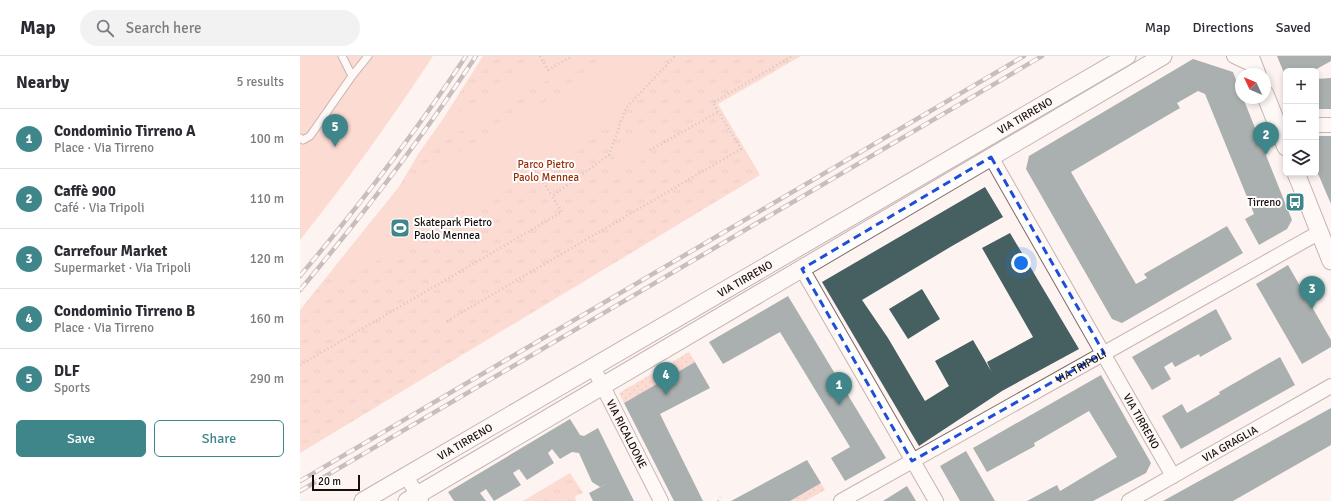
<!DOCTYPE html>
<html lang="en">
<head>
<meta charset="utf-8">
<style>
	:root { --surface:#fff; --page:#f2f2f3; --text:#2b2b33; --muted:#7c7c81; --line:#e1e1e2; --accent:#3e868a }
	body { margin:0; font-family:Signika,sans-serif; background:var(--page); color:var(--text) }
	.controls { position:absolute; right:12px; top:12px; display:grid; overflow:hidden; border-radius:6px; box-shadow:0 2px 6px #0003 }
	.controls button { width:36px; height:36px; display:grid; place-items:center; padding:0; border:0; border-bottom:1px solid var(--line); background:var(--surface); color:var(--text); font:20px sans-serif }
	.compass { position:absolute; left:935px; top:12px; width:36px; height:36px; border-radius:50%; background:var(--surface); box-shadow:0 2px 6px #0003; rotate:314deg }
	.scale { position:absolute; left:12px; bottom:10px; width:48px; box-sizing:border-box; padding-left:4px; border:2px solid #180f0d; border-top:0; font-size:11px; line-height:14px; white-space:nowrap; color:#180f0d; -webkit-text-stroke:3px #fff; paint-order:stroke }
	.you { position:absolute; left:721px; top:207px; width:14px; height:14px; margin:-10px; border:3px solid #fff; border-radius:50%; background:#1a73e8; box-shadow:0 0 0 6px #1a73e833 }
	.badge { display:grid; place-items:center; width:26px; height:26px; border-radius:50%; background:var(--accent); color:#fff; font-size:13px; font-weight:700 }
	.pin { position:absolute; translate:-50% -33px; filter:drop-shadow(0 1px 2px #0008) }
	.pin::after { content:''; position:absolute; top:21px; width:14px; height:12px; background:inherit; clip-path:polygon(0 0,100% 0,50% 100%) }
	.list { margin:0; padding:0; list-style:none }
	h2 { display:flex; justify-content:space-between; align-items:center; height:52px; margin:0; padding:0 16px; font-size:17px }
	h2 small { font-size:13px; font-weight:400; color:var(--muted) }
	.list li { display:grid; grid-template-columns:26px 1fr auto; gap:12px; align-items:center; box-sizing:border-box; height:60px; padding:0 16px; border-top:1px solid var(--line) }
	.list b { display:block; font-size:15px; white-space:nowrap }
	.list p { margin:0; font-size:13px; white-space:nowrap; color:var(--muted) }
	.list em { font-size:13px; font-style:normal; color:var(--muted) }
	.actions { display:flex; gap:8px; padding:12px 16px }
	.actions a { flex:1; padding:9px 0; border:1px solid var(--accent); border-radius:6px; text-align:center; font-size:14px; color:var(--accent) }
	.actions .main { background:var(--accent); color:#fff }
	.icon { flex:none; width:22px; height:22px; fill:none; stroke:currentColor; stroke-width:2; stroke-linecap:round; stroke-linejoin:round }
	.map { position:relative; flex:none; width:1031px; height:445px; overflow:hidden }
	header { display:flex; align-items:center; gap:24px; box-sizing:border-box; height:56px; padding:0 20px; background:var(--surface); border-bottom:1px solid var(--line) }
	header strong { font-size:19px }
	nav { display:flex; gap:22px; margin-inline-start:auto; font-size:14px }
	.search { width:280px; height:36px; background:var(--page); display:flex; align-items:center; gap:10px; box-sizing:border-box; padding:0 14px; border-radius:22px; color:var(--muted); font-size:15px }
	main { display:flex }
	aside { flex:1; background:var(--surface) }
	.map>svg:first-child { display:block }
	.grass { fill:url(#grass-tufts) }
	.garden { fill:url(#garden-dots) }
	.pitch { fill:#fabead }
	.building { fill:#465f61 }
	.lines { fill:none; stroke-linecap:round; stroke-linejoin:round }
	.service-casing { stroke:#806a63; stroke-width:9 }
	.minor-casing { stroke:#806a63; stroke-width:16 }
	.tertiary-casing { stroke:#806a63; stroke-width:19 }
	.path { stroke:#9d9491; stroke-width:2.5; stroke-dasharray:1 3; stroke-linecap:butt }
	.service { stroke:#fff; stroke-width:7 }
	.minor { stroke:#fff; stroke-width:14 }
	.tertiary { stroke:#fff; stroke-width:17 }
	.rail-casing { stroke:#887f7c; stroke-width:4.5 }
	.rail { stroke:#fff; stroke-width:3; stroke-dasharray:9; stroke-linecap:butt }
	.marked { fill:none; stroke:#1d4ed8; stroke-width:3; stroke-dasharray:8 5; stroke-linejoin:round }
	.labels { text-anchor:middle; stroke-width:4; stroke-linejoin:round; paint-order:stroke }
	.street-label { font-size:11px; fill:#180f0d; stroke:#fff }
	.park-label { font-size:11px; fill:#972e09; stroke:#fff }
	.poi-label { font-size:11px; fill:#180f0d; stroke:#fff; text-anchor:end }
</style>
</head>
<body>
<header>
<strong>Map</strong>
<div class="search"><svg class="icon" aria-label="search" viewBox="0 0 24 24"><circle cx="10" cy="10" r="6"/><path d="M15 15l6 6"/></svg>Search here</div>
<nav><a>Map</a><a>Directions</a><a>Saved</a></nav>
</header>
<main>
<aside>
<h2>Nearby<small>5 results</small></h2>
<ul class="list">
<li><span class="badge">1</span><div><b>Condominio Tirreno A</b><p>Place · Via Tirreno</p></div><em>100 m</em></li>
<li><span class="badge">2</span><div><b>Caffè 900</b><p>Café · Via Tripoli</p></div><em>110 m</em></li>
<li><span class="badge">3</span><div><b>Carrefour Market</b><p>Supermarket · Via Tripoli</p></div><em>120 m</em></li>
<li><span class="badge">4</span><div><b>Condominio Tirreno B</b><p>Place · Via Tirreno</p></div><em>160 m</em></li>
<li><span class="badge">5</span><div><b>DLF</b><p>Sports</p></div><em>290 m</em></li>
</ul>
<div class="actions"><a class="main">Save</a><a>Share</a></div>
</aside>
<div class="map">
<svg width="1031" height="445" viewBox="0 0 1031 445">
	<defs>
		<pattern id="grass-tufts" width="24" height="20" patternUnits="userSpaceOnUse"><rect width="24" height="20" fill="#fabead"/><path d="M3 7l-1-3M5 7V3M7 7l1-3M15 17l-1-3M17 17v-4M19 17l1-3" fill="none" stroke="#d6a294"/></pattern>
		<pattern id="garden-dots" width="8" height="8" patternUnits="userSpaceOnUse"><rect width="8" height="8" fill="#fabead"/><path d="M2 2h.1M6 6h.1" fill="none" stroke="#d6a294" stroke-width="1.8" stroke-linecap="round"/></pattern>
	</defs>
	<rect width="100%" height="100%" fill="#fdf3f0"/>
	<!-- grass -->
	<path class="grass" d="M183 0H501L418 48 460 119 0 397V254L99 131 117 100 141 66Z
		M270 417 283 437 275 440 276 445H223Z"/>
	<!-- garden -->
	<path class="garden" d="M389 296 395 306 324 347 319 337Z
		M521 427 525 434 505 445H490Z"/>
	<!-- pitch -->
	<path class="pitch" d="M0 0H133C92 63 47 125 0 184Z
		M255 0H289L117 100 141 66Z
		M323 0H370L322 51 318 66 43 224 33 213 99 131Z
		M341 75 352 98 328 113 313 105 317 88Z"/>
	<!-- building -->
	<path class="building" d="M977 0H1031V5L1013 15H986V22Z
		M893 3 933 16 941 37V42H943L992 164 987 173 959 189 945 163 954 158 905 38 898 35 877 47 880 52 771 116 836 228 847 222 844 218 927 170 943 197 822 267 812 263 726 113 729 100Z
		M1031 22V53H1016V23Z
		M1016 80H1031V148L1016 113Z
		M685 131 703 161 652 190 562 244 588 282 625 345 649 330 635 305 673 284 691 315 687 306 733 281 682 192 710 177 779 293 702 335 619 390 522 226Z
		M988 209 1031 284V291L1002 308 956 228Z
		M622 233 640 263 608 283 589 253Z
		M488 240 586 402 545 425 531 402 550 391 480 276 423 308 409 286Z
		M916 253 932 283 900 301 899 298 875 311 872 306 864 311 871 323 852 334 832 301Z
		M980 301 995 329 881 393 862 360 882 348 887 357 920 338 919 336Z
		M395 306 410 332 360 358 403 445H374L324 347Z
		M801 319 851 407 846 417 793 445H727L757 429 760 435 817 401 789 355 734 387 735 390 687 416 673 392Z
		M1031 352V389L933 445H863Z
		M270 363 280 379 284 380 298 372 334 445H293L289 437 310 426 300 431 292 426 279 397 272 396 260 403 252 393 248 397 254 407 227 424 219 413 213 417 221 429 194 445 186 433 180 437 186 445H154L148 436Z
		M666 395 695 445H660L640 410Z
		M507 404 521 427 490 445H431Z
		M607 430 616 445H583Z"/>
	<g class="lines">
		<!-- service casing -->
		<g class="service-casing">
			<path id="service" d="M52 20 68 0
				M0 82 3 84 10 80 52 20 42 0"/>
		</g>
		<!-- minor casing -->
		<g class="minor-casing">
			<g id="minor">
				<path d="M934 0 953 9"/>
				<path d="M1016 69H1031"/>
				<path id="s1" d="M691 101 873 420"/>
				<path d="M502 213 636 445"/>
				<path id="s2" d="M293 311 361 445"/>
				<path d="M106 420 121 445"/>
				<path id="s3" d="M541 445 1020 176"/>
				<path id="s4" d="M829 445 1031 330"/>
			</g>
		</g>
		<!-- tertiary casing -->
		<g class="tertiary-casing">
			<g id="tertiary">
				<path d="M950 0 957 18"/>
				<path d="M965 38 986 91"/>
				<path d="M996 117 1031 205"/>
				<path id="s5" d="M63 445 827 0"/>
				<path d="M107 445 863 0"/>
			</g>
		</g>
		<!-- path -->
		<path class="path" d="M240 0 248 14 272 0
			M350 94 418 56
			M309 99 313 102
			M235 113 252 140
			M147 265 441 93 413 47 492 0
			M0 309 262 156 252 140 309 99 326 52 375 0
			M418 445 420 441"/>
		<!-- service -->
		<use href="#service" class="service"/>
		<!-- minor -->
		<use href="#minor" class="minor"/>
		<!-- tertiary -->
		<use href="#tertiary" class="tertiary"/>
		<!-- rail casing -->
		<g class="rail-casing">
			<path id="rail" d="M0 220C59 150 115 77 166 0
				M0 234C63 159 122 82 176 0
				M0 425 724 0
				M0 435 742 0"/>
		</g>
		<!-- rail -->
		<use href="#rail" class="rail"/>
	</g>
	<!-- marked area -->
	<path d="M0 0H1031V445H0ZM691 101 804 297 612 405 502 213Z" fill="#fdf3f0" fill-opacity=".55" fill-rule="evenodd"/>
	<path class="marked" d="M691 101 804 297 612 405 502 213Z"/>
	<!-- icons -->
	<defs>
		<g id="bus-square" transform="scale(1)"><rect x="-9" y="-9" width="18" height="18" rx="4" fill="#3e868a" stroke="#fff"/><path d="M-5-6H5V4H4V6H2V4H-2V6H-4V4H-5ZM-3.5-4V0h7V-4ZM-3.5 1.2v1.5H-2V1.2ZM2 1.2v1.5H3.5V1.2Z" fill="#fff"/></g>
		<g id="stadium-square" transform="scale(1)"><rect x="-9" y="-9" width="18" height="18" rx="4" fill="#3e868a" stroke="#fff"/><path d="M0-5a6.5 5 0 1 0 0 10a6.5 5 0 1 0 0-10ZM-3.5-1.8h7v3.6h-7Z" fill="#fff"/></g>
	</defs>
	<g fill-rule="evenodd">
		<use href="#bus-square" x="995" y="146"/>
		<use href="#stadium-square" x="100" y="172"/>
	</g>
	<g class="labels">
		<!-- street labels -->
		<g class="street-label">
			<text dy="4" stroke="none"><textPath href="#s5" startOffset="766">VIA TIRRENO</textPath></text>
			<text dy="4" stroke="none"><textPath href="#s5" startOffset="442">VIA TIRRENO</textPath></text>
			<text dy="4" stroke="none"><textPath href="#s3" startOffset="275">VIA TRIPOLI</textPath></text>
			<text dy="4" stroke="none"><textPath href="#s1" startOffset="304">VIA TIRRENO</textPath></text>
			<text dy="4" stroke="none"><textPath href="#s2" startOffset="75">VIA RICALDONE</textPath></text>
			<text dy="4" stroke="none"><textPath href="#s5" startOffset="118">VIA TIRRENO</textPath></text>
			<text dy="4" stroke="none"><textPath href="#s4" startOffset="116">VIA GRAGLIA</textPath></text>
		</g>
		<!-- park labels -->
		<g class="park-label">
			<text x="246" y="112">Parco Pietro<tspan x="246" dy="13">Paolo Mennea</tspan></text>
		</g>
		<!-- poi labels -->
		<g class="poi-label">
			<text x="981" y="150">Tirreno</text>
			<text x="114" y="170" text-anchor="start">Skatepark Pietro<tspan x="114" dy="13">Paolo Mennea</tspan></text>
		</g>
	</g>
</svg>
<div class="controls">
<button>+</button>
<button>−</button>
<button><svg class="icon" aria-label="layers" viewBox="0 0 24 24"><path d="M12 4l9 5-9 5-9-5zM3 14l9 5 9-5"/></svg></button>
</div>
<svg class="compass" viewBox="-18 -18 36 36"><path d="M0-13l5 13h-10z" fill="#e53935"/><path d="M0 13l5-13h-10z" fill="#7c7c81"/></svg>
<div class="scale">20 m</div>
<div class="you"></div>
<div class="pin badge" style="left:539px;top:349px">1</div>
<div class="pin badge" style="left:966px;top:99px">2</div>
<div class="pin badge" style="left:1012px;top:253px">3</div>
<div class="pin badge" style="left:366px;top:339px">4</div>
<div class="pin badge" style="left:35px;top:91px">5</div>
</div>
</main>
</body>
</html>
